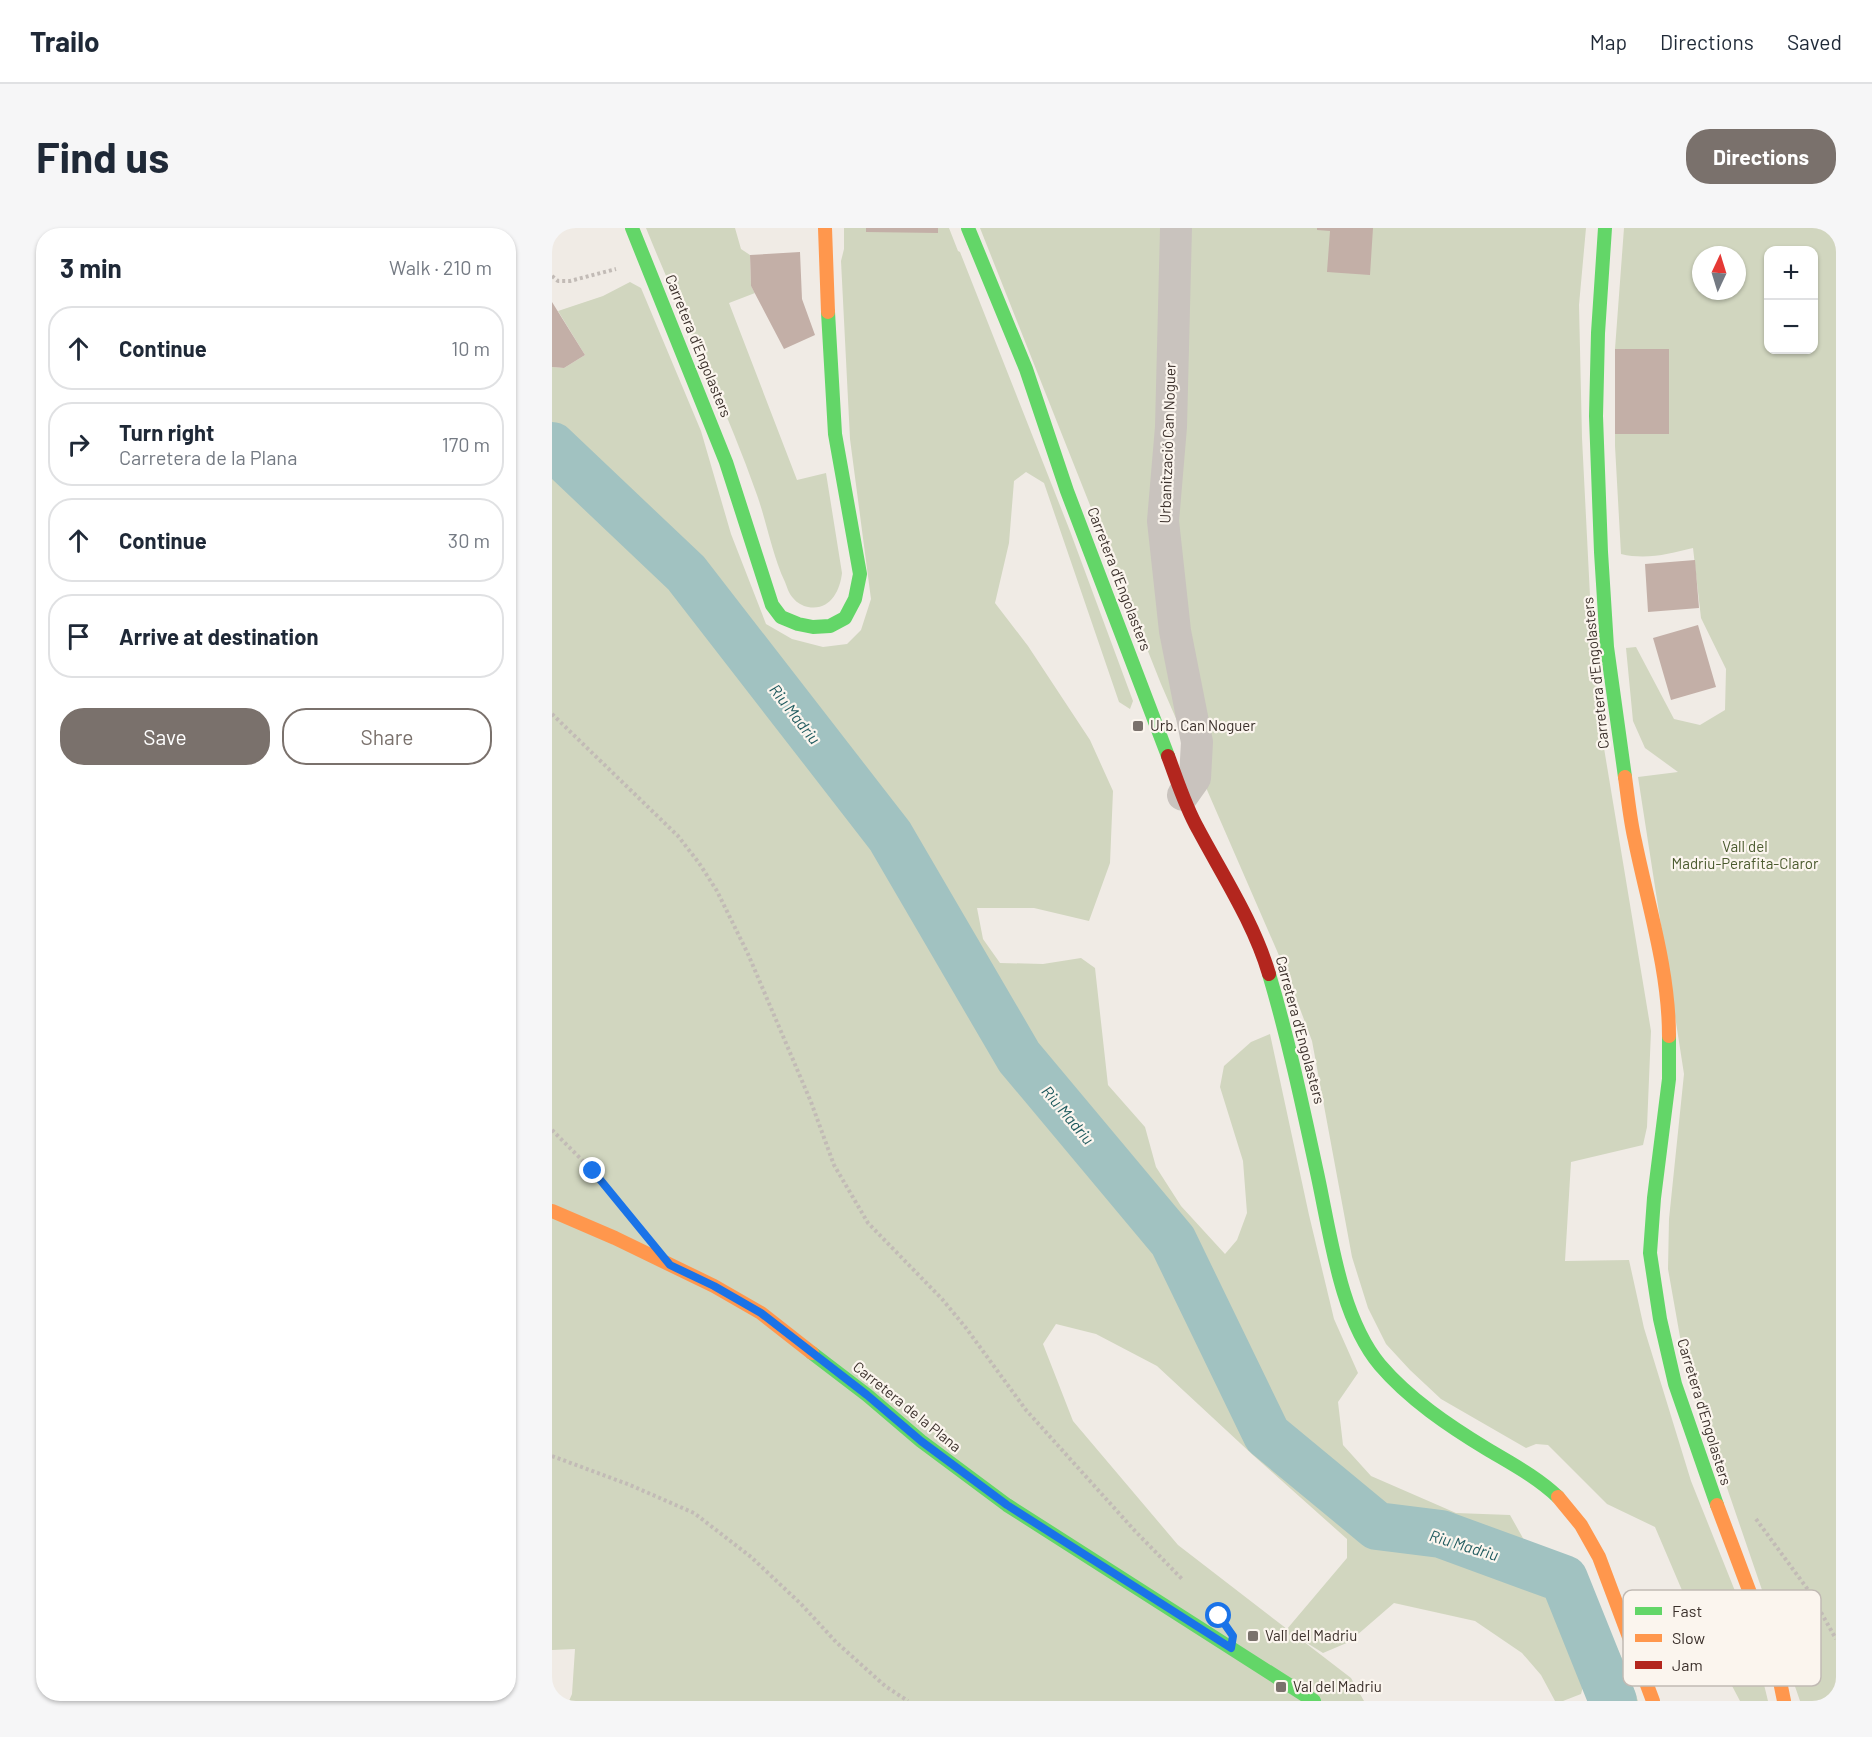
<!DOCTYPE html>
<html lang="en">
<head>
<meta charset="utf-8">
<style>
	:root { --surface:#fff; --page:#f6f6f7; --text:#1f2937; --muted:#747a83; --line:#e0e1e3; --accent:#7a716c }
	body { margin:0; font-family:Barlow,sans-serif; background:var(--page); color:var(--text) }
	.controls { position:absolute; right:18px; top:18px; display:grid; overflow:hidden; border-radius:12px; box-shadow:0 2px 4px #0004 }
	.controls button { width:54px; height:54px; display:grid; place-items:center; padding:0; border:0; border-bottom:2px solid var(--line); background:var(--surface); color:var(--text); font:30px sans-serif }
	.compass { position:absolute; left:1140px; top:18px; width:54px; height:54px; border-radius:50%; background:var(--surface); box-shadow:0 2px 4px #0004; rotate:4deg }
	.stop { position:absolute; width:18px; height:18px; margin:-14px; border:4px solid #1a73e8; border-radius:50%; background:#fff }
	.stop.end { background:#1a73e8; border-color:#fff; box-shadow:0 2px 6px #0008 }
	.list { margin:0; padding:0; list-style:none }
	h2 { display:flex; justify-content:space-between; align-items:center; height:78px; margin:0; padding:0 24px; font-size:26px }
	h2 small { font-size:20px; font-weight:400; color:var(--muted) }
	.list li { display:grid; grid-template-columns:39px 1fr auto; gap:18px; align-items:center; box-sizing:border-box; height:84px; margin:0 12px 12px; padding:0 12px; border:2px solid var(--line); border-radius:24px }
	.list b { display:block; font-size:22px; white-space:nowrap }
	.list p { margin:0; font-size:20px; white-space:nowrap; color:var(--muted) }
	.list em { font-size:20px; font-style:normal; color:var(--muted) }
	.actions { display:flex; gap:12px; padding:18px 24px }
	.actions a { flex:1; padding:14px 0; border:2px solid var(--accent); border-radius:24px; text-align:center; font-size:21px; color:var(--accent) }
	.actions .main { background:var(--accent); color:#fff }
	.icon { flex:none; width:33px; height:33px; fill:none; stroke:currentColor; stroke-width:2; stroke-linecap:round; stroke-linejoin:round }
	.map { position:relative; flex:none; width:1284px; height:1473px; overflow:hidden; border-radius:24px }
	header { display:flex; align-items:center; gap:36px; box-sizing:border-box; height:84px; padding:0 30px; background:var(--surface); border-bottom:2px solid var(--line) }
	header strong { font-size:28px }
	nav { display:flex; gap:33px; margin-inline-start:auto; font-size:21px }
	.intro { display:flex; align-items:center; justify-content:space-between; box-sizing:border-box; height:144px; padding:0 36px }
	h1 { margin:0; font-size:42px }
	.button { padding:15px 27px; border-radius:24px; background:var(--accent); color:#fff; font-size:21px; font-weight:700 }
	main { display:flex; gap:36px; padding:0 36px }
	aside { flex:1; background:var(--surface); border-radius:24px; box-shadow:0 2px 4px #0004 }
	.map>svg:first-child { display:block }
	.green { fill:#d1d6bf; fill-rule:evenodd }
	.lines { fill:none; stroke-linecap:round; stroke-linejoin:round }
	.river { stroke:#a1c2c1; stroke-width:48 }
	.building { fill:#c3afa7 }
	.path { stroke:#c2bbb6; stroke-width:4; stroke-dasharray:3 3; stroke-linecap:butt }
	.street { stroke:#c9c3be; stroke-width:32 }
	.fast { stroke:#63d668; stroke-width:14 }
	.slow { stroke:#ff974d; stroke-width:14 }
	.jam { stroke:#b3261e; stroke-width:14 }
	.route { stroke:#1a73e8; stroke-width:8 }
	.poi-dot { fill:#7a716c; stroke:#fbf5ee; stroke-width:2 }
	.labels { text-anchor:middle; stroke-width:4.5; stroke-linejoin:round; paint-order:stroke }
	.street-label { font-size:15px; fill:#3b302b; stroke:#fbf5ee }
	.poi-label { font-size:15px; fill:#3b302b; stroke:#fbf5ee; text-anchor:start }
	.park-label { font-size:15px; fill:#4a5a2e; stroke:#fbf5ee }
	.water-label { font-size:16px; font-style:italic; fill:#1f5a5e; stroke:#fbf5ee }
	.key { fill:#fbf5ee; stroke:#c1bab4; stroke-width:1.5 }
	.key-label { font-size:16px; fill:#3b302b }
</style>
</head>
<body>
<header>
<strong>Trailo</strong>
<nav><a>Map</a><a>Directions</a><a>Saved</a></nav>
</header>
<div class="intro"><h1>Find us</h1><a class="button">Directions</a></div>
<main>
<aside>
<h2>3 min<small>Walk · 210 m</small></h2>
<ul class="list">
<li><svg class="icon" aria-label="ahead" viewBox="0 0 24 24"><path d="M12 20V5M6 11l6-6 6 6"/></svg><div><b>Continue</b></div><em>10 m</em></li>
<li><svg class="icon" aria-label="right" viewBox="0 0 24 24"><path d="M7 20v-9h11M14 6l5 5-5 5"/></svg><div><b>Turn right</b><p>Carretera de la Plana</p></div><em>170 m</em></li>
<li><svg class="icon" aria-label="ahead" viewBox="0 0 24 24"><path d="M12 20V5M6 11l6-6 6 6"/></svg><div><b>Continue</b></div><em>30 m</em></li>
<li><svg class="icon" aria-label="arrive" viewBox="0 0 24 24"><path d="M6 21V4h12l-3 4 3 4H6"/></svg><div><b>Arrive at destination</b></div></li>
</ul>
<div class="actions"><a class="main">Save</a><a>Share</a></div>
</aside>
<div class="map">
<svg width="1284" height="1473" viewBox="0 0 1284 1473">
	<rect width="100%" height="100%" fill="#f0ebe5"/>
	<!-- green -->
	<path class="green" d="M94 0H183L189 21 198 27 199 58 203 65 177 75 245 252 274 245 290 345C288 363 278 383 256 379 251 378 245 375 241 370 237 366 235 359 233 354 220 326 215 295 205 267 173 176 130 89 94 0Z
		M292 0H397L406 23 408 24 518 303 581 473 578 481 567 474 492 255 474 244 462 253 457 315 443 375 476 418 538 512 561 563 558 635 537 693 482 680H425L431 711 448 735 491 736 529 730 543 740 556 857 593 899 604 939 629 978 673 1026 685 1012 695 985 691 933 668 859 672 838 699 814 718 806 757 987 782 1091 806 1145 786 1174 791 1217 819 1248 904 1285 958 1287 972 1312 996 1322 1019 1339 1037 1361 1074 1439 1086 1473H1043L1034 1448 1029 1466 1011 1473H1003L989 1447 970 1425 923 1393 842 1375 797 1414 771 1425 747 1410 799 1450 812 1473H17L20 1466 23 1421 0 1422V139L12 140 33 127 6 83 51 68 78 54 89 60 149 203 179 306 214 396 240 411 271 419 295 416 309 402 319 371 298 211 289 33 292 21ZM504 1096 544 1106 605 1138 702 1228 795 1311V1330L735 1401 626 1317 521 1193 491 1116Z
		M428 0H1034L1027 77 1030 210 1038 368 1049 502 1099 803 1095 899 1091 917 1019 934 1013 1033 1077 1032 1092 1100 1139 1253 1199 1403 1216 1473H1188L1132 1367 1103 1299 1055 1276 996 1217 984 1216 974 1220 889 1171 858 1142 834 1116 816 1080 800 1029 760 813 735 746 609 456Z
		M1072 0H1284V1473H1248L1133 1137 1116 1041 1117 991 1132 846 1086 549 1126 544 1093 520 1081 493 1074 420 1084 419 1122 491 1148 497 1173 482 1174 441 1149 390 1141 320C1117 326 1094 332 1069 326L1063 218V121ZM1216 22H1262V122H1216ZM1149 27H1185V63H1149Z"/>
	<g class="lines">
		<!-- river -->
		<path class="river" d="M0 218 134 345 338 608 467 829 621 1013 715 1207 825 1298 889 1306 1012 1351 1061 1473"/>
	</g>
	<!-- building -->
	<path class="building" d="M314 0H386V5L314 4Z
		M765 0H821L818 47 775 44 778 3 765 2Z
		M248 24 250 71 263 107 232 121 199 58 198 27Z
		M0 74 33 127 12 140 0 139Z
		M1063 121H1117V206H1063Z
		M1143 332 1147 380 1096 384 1093 336Z
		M1146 397 1164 459 1119 472 1101 410Z"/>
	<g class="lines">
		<!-- path -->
		<path class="path" d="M0 48 6 53H18L64 41
			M0 486 126 608 147 635 165 663 196 726 259 874 282 937 316 995 390 1071 414 1100 474 1182 583 1303 631 1352
			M0 902 41 943 72 981
			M0 1228 78 1257 142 1285 199 1329 249 1376 284 1414 333 1458 356 1473
			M1204 1291 1257 1363 1284 1411"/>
		<!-- street -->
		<path class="street" d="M624 0 619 199 611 293 623 403 645 514 643 550 631 567"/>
		<!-- fast -->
		<path class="fast" d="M80 0 174 234 220 377 229 389 246 396 261 399 278 398 293 390 303 371 308 346 283 206 276 84
			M416 0 474 141 515 263 616 528
			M1053 0 1046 105 1044 188 1049 324 1055 419 1073 549
			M717 746C736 810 750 875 764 940 778 1002 787 1088 828 1137 857 1171 897 1198 935 1221 960 1236 985 1249 1006 1269
			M1117 808V851L1102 970 1098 1025 1108 1091 1123 1156 1165 1277
			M260 1125 315 1167 369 1213 455 1277 762 1473"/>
		<!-- slow -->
		<path class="slow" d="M273 0 276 84
			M1073 549C1076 570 1078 592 1083 613 1096 677 1117 742 1117 808
			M0 983 63 1010 162 1058 209 1085 260 1125
			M1006 1269 1029 1297 1047 1329 1101 1473
			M1165 1277 1224 1434 1232 1473"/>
		<!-- jam -->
		<path class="jam" d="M616 528C625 552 633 578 646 601 671 648 702 695 717 746"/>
	</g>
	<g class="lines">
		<!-- route -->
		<path class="route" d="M41 943 118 1037 162 1058 209 1085 315 1167 369 1213 455 1277 679 1420 681 1408 667 1388"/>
	</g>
	<!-- markers -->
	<g class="poi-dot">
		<rect x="580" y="492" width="12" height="12" rx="3"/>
		<rect x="695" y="1402" width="12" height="12" rx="3"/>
		<rect x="723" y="1453" width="12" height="12" rx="3"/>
	</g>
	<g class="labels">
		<!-- street labels -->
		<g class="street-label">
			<text transform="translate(146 118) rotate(68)" y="5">Carretera d'Engolasters</text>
			<text transform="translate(616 215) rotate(-88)" y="5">Urbanització Can Noguer</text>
			<text transform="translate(567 351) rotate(69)" y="5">Carretera d'Engolasters</text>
			<text transform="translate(1044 445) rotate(-96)" y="5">Carretera d'Engolasters</text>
			<text transform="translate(748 802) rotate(75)" y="5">Carretera d'Engolasters</text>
			<text transform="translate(355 1179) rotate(39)" y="5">Carretera de la Plana</text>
			<text transform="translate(1152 1184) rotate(73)" y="5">Carretera d'Engolasters</text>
		</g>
		<!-- poi labels -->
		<g class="poi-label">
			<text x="598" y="503">Urb. Can Noguer</text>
			<text x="713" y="1413">Vall del Madriu</text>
			<text x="741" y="1464">Val del Madriu</text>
		</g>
		<!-- park labels -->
		<g class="park-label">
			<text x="1193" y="624">Vall del<tspan x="1193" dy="17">Madriu-Perafita-Claror</tspan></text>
		</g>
		<!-- water labels -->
		<g class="water-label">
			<text transform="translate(243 486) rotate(52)" y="6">Riu Madriu</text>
			<text transform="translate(516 887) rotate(50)" y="6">Riu Madriu</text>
			<text transform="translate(912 1317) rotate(17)" y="6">Riu Madriu</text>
		</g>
	</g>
	<!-- legend -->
	<rect x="1071" y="1362" width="198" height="96" rx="9" class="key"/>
	<rect x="1083" y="1379" width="27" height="8" fill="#63d668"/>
	<rect x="1083" y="1406" width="27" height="8" fill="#ff974d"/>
	<rect x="1083" y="1433" width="27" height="8" fill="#b3261e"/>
	<g class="key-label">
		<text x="1120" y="1389">Fast</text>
		<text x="1120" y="1416">Slow</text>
		<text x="1120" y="1443">Jam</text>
	</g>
</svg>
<div class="controls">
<button>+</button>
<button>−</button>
</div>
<svg class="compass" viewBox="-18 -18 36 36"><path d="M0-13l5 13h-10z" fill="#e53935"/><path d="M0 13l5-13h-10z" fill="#747a83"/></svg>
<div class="stop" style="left:667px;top:1388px"></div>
<div class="stop end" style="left:41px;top:943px"></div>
</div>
</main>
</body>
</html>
